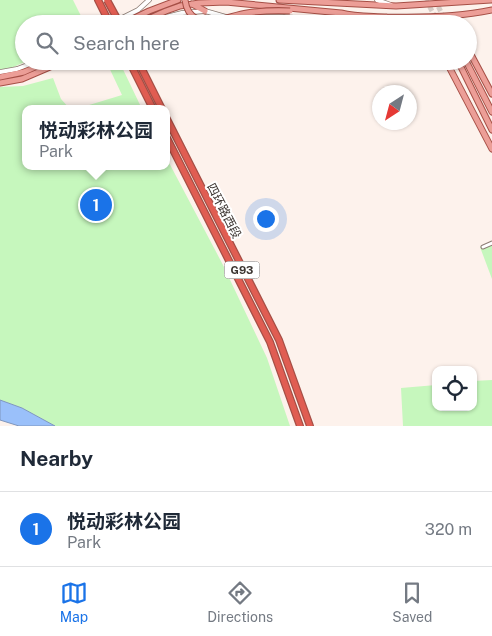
<!DOCTYPE html>
<html lang="en">
<head>
<meta charset="utf-8">
<style>
	:root { --surface:#fff; --page:#f2f2f3; --text:#1f2937; --muted:#747a83; --line:#e0e1e3; --accent:#1a73e8 }
	body { margin:0; font-family:"Public Sans","Noto Sans SC",sans-serif; background:var(--page); color:var(--text) }
	.controls { position:absolute; right:15px; bottom:15px; display:grid; overflow:hidden; border-radius:10px; box-shadow:0 1px 4px #0004 }
	.controls button { width:45px; height:45px; display:grid; place-items:center; padding:0; border:0; border-bottom:1px solid var(--line); background:var(--surface); color:var(--text); font:25px sans-serif }
	.compass { position:absolute; left:372px; top:85px; width:45px; height:45px; border-radius:50%; background:var(--surface); box-shadow:0 1px 4px #0004; rotate:216deg }
	.you { position:absolute; left:265px; top:218px; width:18px; height:18px; margin:-12px; border:4px solid #fff; border-radius:50%; background:#1a73e8; box-shadow:0 0 0 8px #1a73e833 }
	.badge { display:grid; place-items:center; width:32px; height:32px; border-radius:50%; background:var(--accent); color:#fff; font-size:16px; font-weight:700 }
	.pin { position:absolute; translate:-50% -50%; border:2px solid #fff; box-shadow:0 1px 5px #0006 }
	.popup { position:absolute; left:22px; top:105px; width:148px; height:65px; box-sizing:border-box; display:grid; place-content:center; border-radius:10px; background:var(--surface); filter:drop-shadow(0 1px 4px #0005); font-size:16px; white-space:nowrap; color:var(--muted) }
	.popup b { font-size:19px; color:var(--text) }
	.popup::after { content:''; position:absolute; left:50%; top:100%; margin-left:-10px; border:10px solid transparent; border-top-color:var(--surface) }
	.list { margin:0; padding:0; list-style:none }
	h2 { display:flex; justify-content:space-between; align-items:center; height:65px; margin:0; padding:0 20px; font-size:21px }
	h2 small { font-size:16px; font-weight:400; color:var(--muted) }
	.list li { display:grid; grid-template-columns:32px 1fr auto; gap:15px; align-items:center; box-sizing:border-box; height:75px; padding:0 20px; border-top:1px solid var(--line) }
	.list b { display:block; font-size:19px; white-space:nowrap }
	.list p { margin:0; font-size:16px; white-space:nowrap; color:var(--muted) }
	.list em { font-size:16px; font-style:normal; color:var(--muted) }
	.icon { flex:none; width:28px; height:28px; fill:none; stroke:currentColor; stroke-width:2; stroke-linecap:round; stroke-linejoin:round }
	.map { position:relative; flex:none; width:492px; height:426px; overflow:hidden }
	.search { position:absolute; background:var(--surface); box-shadow:0 1px 4px #0004; left:15px; right:15px; top:15px; height:55px; display:flex; align-items:center; gap:12px; box-sizing:border-box; padding:0 18px; border-radius:28px; color:var(--muted); font-size:19px }
	.sheet { height:140px; background:var(--surface) }
	nav { display:flex; justify-content:space-around; align-items:center; box-sizing:border-box; height:70px; border-top:1px solid var(--line); background:var(--surface); font-size:14px; color:var(--muted) }
	nav a { display:grid; justify-items:center; gap:2px }
	nav .on { color:var(--accent) }
	.map>svg:first-child { display:block }
	.green { fill:#c6f7bd }
	.water { fill:#9ac0fa; stroke:#7e96bd }
	.lines { fill:none; stroke-linecap:round; stroke-linejoin:round }
	.primary-tunnel { stroke:#d6ccc6; stroke-width:5; stroke-dasharray:5 2.5; stroke-linecap:butt }
	.minor-casing { stroke:#8c7c73; stroke-width:5 }
	.tertiary-casing { stroke:#8c7c73; stroke-width:5.5 }
	.primary-casing { stroke:#a64f46; stroke-width:7 }
	.motorway-casing { stroke:#a64f46; stroke-width:8 }
	.minor { stroke:#fff; stroke-width:3 }
	.tertiary { stroke:#fff; stroke-width:4 }
	.primary { stroke:#ec9e97; stroke-width:5 }
	.motorway { stroke:#e05d52; stroke-width:5.5 }
	.primary-bridge-casing { stroke:#a64f46; stroke-width:7; stroke-linecap:butt }
	.motorway-bridge-casing { stroke:#a64f46; stroke-width:8; stroke-linecap:butt }
	.primary-bridge { stroke:#ec9e97; stroke-width:5 }
	.motorway-bridge { stroke:#e05d52; stroke-width:5.5 }
	.labels { text-anchor:middle; stroke-width:4; stroke-linejoin:round; paint-order:stroke }
	.shield { fill:#fff; stroke:#76716e; stroke-width:1 }
	.shield-label { font-size:11px; font-weight:bold; fill:#3b3430 }
	.street-label { font-size:12px; fill:#3b3430; stroke:#fff }
</style>
</head>
<body>
<div class="map">
<svg width="492" height="426" viewBox="0 0 492 426">
	<rect width="100%" height="100%" fill="#fdf2ec"/>
	<!-- green -->
	<path class="green" d="M0 0H73L85 24H24V61H27L9 69H0Z
		M106 61H119L142 109H76L122 95Z
		M53 78 61 99 70 109H26V166H166V157L223 265 267 358 290 426H55L22 408 0 400V87L23 86Z
		M492 243V279L480 247Z
		M492 380V426H403L401 388 436 385V407H473V381Z"/>
	<!-- water -->
	<path class="water" d="M0 400 22 408 55 426H19L0 420Z"/>
	<g class="lines">
		<!-- primary-tunnel -->
		<path class="primary-tunnel" d="M426 0 439 24
			M435 0 447 24"/>
		<!-- minor casing -->
		<g class="minor-casing">
			<path id="minor" d="M284 24V17
				M483 247 492 243"/>
		</g>
		<!-- tertiary casing -->
		<g class="tertiary-casing">
			<path id="tertiary" d="M377 0 391 5
				M146 22 182 13 205 11 233 19 254 17H284L335 21 353 17
				M110 24 138 10 149 0
				M0 72 17 69 38 61"/>
		</g>
		<!-- primary casing -->
		<g class="primary-casing">
			<path id="primary" d="M279 0 396 6 491 0
				M192 4 205 11
				M122 24 149 11 178 0
				M137 24 166 11 180 6 199 3 226 2 341 13C356 17 371 16 387 17 423 18 457 17 492 10
				M468 49 492 94
				M446 61 492 149
				M458 61 492 130
				M466 61 492 112
				M0 77 24 72 49 61
				M0 83 22 79 64 61"/>
		</g>
		<!-- motorway casing -->
		<g class="motorway-casing">
			<path id="motorway" d="M98 0 110 24
				M129 61 153 109
				M138 61 162 109
				M166 117 279 340 310 426
				M166 136 270 342 300 426"/>
		</g>
		<!-- minor -->
		<use href="#minor" class="minor"/>
		<!-- tertiary -->
		<use href="#tertiary" class="tertiary"/>
		<!-- primary -->
		<use href="#primary" class="primary"/>
		<!-- motorway -->
		<use href="#motorway" class="motorway"/>
		<!-- primary-bridge casing -->
		<g class="primary-bridge-casing">
			<path id="primary-bridge" d="M185 0C186 8 189 15 197 19 211 26 232 15 247 13 261 11 275 10 290 11"/>
		</g>
		<!-- motorway-bridge casing -->
		<g class="motorway-bridge-casing">
			<path id="motorway-bridge" d="M107 0 120 24"/>
		</g>
		<!-- primary-bridge -->
		<use href="#primary-bridge" class="primary-bridge"/>
		<!-- motorway-bridge -->
		<use href="#motorway-bridge" class="motorway-bridge"/>
	</g>
	<g class="labels">
		<!-- shield labels -->
		<rect class="shield" x="224.5" y="261.5" width="35" height="17" rx="4"/>
		<g class="shield-label">
			<text x="242" y="274">G93</text>
		</g>
		<!-- street labels -->
		<g class="street-label">
			<text transform="translate(224 211) rotate(63)" y="4">四环路西段</text>
		</g>
	</g>
</svg>
<div class="controls">
<button><svg class="icon" aria-label="locate" viewBox="0 0 24 24"><circle cx="12" cy="12" r="6"/><path d="M12 2v4M12 18v4M2 12h4M18 12h4"/></svg></button>
</div>
<svg class="compass" viewBox="-18 -18 36 36"><path d="M0-13l5 13h-10z" fill="#e53935"/><path d="M0 13l5-13h-10z" fill="#747a83"/></svg>
<div class="you"></div>
<div class="pin badge" style="left:96px;top:205px">1</div>
<div class="popup"><b>悦动彩林公园</b>Park</div>
<div class="search"><svg class="icon" aria-label="search" viewBox="0 0 24 24"><circle cx="10" cy="10" r="6"/><path d="M15 15l6 6"/></svg>Search here</div>
</div>
<section class="sheet">
<h2>Nearby<small></small></h2>
<ul class="list">
<li><span class="badge">1</span><div><b>悦动彩林公园</b><p>Park</p></div><em>320 m</em></li>
</ul>
</section>
<nav>
<a class="on"><svg class="icon" aria-label="map" viewBox="0 0 24 24"><path d="M3 6l6-2 6 2 6-2v14l-6 2-6-2-6 2zM9 4v14M15 6v14"/></svg>Map</a>
<a><svg class="icon" aria-label="directions" viewBox="0 0 24 24"><path d="M12 3l9 9-9 9-9-9zM9 14v-3h6M13 9l2 2-2 2"/></svg>Directions</a>
<a><svg class="icon" aria-label="saved" viewBox="0 0 24 24"><path d="M7 4h10v16l-5-4-5 4z"/></svg>Saved</a>
</nav>
</body>
</html>
